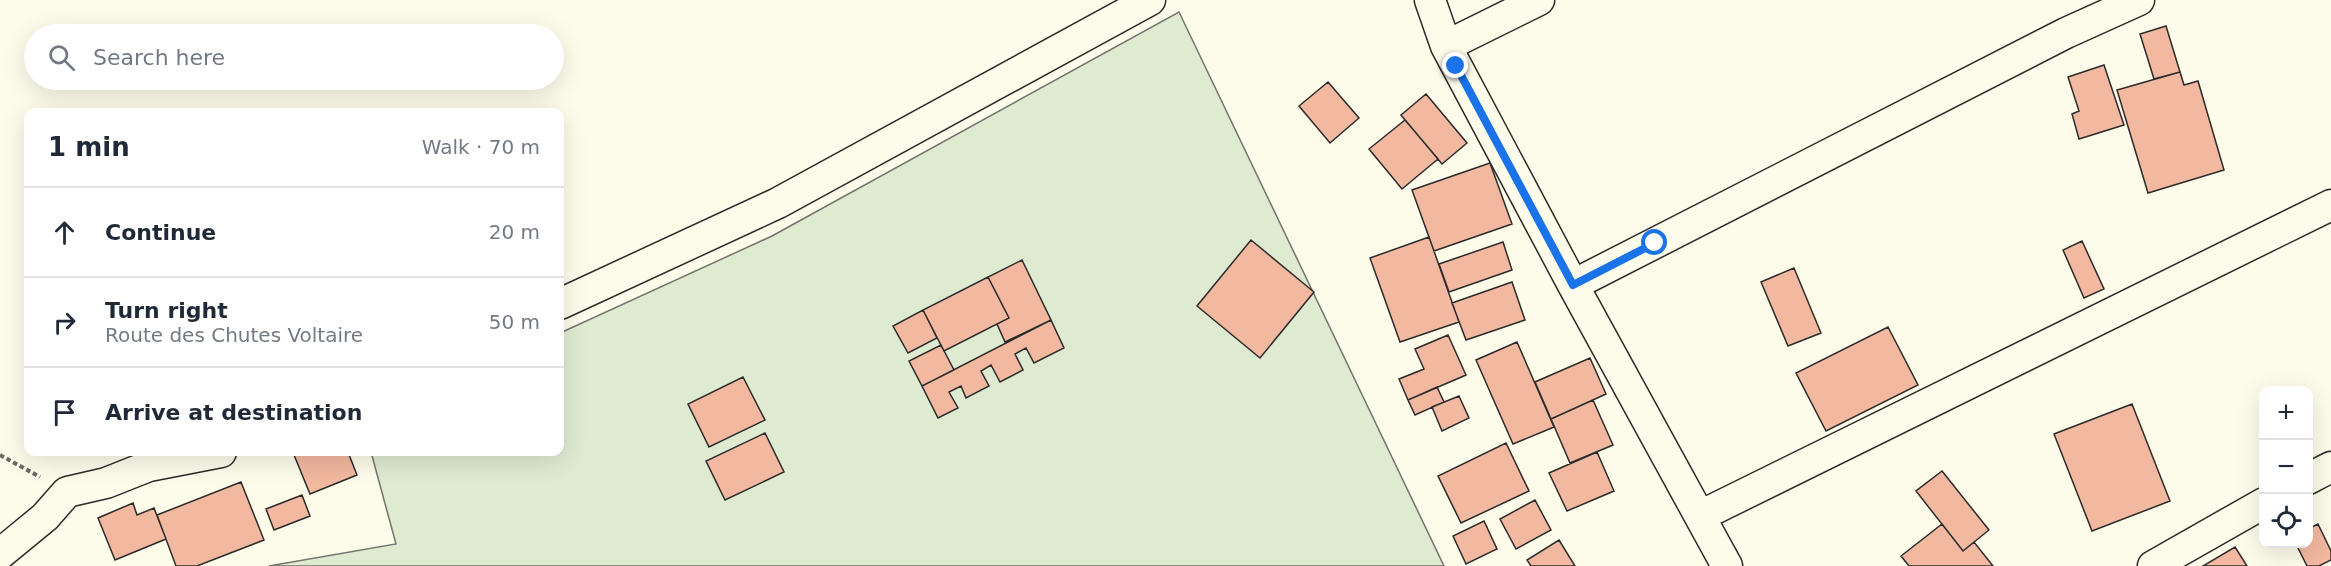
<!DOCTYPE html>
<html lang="en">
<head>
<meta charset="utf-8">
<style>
	:root { --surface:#fff; --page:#f2f2f3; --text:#1f2937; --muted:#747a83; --line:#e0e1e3 }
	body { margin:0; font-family:"DejaVu Sans",sans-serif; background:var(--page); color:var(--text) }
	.controls { position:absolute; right:18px; bottom:18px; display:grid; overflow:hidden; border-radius:12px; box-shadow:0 6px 24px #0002 }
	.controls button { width:54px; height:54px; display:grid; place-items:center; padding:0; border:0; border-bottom:2px solid var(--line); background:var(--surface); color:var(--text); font:30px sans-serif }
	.stop { position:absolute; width:18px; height:18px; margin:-14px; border:4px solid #1a73e8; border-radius:50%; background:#fff }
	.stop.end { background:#1a73e8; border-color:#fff; box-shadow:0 2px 6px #0008 }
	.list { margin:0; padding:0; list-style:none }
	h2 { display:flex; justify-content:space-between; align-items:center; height:78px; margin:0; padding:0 24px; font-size:26px }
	h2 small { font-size:20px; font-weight:400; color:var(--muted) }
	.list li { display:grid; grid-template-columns:39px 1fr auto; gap:18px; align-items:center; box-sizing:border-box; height:90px; padding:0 24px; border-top:2px solid var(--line) }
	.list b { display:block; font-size:22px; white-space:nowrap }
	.list p { margin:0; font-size:20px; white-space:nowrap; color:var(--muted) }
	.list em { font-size:20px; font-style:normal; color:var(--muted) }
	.icon { flex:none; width:33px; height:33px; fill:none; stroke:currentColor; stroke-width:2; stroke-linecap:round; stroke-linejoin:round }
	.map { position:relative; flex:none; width:2331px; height:566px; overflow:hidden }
	.search { position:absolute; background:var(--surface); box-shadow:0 6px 24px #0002; left:24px; top:24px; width:540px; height:66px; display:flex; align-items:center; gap:15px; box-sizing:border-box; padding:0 21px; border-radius:33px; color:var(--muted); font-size:22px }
	.panel { position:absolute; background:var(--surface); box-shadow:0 6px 24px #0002; left:24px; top:108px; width:540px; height:348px; border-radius:12px }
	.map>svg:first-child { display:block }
	.green { fill:#deebd1; stroke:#74746e; stroke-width:1.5 }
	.building { fill:#f2b8a0; stroke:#2b2b2b; stroke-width:1.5 }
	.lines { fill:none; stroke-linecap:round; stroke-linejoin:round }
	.minor-casing { stroke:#2b2b2b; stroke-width:33 }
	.path { stroke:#6a6964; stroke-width:4; stroke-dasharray:4.5 3; stroke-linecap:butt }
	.minor { stroke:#fdfbea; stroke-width:30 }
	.route { stroke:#1a73e8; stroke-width:8 }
</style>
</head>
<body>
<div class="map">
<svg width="2331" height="566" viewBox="0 0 2331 566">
	<rect width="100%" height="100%" fill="#fdfbea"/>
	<!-- green -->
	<path class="green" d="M1179 12 1444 566H269L396 544 371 452H560V333L772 236Z"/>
	<!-- building -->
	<path class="building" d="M2166 26 2180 72 2154 79 2140 34Z
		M2104 65 2124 125 2079 139 2072 114 2079 111 2068 77Z
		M2180 72 2184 85 2198 81 2224 170 2148 193 2117 90Z
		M1328 82 1359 118 1330 143 1299 106Z
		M1426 94 1467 143 1442 164 1401 115Z
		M1405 120 1438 159 1402 189 1369 149Z
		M1490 163 1512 224 1434 251 1412 190Z
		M1429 237 1459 322 1400 342 1370 258Z
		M1251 240 1314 292 1260 358 1197 306Z
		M2082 241 2104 289 2084 298 2063 250Z
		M1503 242 1512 270 1449 292 1439 264Z
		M1022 260 1051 320 1005 342 997 324 1009 318 988 277Z
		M1794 268 1821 333 1788 346 1761 282Z
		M988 277 1009 318 944 351 923 310Z
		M1512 282 1525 320 1466 340 1452 303Z
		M923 310 937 338 908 353 893 326Z
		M1051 320 1064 348 1034 363 1026 348 1015 354 1023 370 1000 382 991 365 981 371 989 386 966 398 961 386 949 392 958 408 938 418 922 386Z
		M1888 327 1918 385 1826 431 1796 373Z
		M1448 335 1466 375 1408 400 1399 379 1424 369 1415 349Z
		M1517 342 1554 427 1513 444 1476 360Z
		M941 345 954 370 922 386 909 361Z
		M1590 358 1606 394 1551 419 1535 382Z
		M743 377 765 420 709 447 688 404Z
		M1437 387 1444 402 1415 415 1408 400Z
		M1459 396 1469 418 1442 431 1432 407Z
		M1593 400 1613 445 1570 463 1551 419Z
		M2132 404 2170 501 2092 531 2054 434Z
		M765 433 784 472 725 500 706 461Z
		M1506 443 1529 491 1461 523 1438 476Z
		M303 452H348L357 475 310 494 294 455Z
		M1597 452 1614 491 1567 511 1549 473Z
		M1942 471 1989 530 1963 551 1916 491Z
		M241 482 264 540 197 566H176L157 515Z
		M302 495 310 516 274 530 266 509Z
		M1535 500 1551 530 1516 549 1500 519Z
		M133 503 137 515 154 508 166 539 115 560 98 518Z
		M1484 521 1497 549 1466 564 1453 536Z
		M1942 524 1963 551 1974 542 1993 566H1909L1901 556Z
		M2318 524 2331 551V560L2319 566H2307L2296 544H2308V529Z
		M1559 540 1575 566H1531L1527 560Z
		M2235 547 2247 566H2203Z"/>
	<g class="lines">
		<!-- minor casing -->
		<g class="minor-casing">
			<path id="minor" d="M1430 0 1446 46 1573 285 1727 566
				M1446 46 1539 0
				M1573 285 2066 33 2139 0
				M560 304 778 203 1150 0
				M2308 479 2331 467
				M1700 516 2331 205
				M0 554 45 517 67 492 106 483 149 466 221 452
				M2153 566 2264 503"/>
		</g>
		<!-- path -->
		<path class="path" d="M0 455 40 477"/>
		<!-- minor -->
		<use href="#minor" class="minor"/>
	</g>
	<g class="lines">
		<!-- route -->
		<path class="route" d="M1456 66 1573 285 1655 243"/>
	</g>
</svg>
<div class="controls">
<button>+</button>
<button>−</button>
<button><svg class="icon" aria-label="locate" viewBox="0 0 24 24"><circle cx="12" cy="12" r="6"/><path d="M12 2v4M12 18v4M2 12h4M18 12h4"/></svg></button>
</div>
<div class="stop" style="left:1655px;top:243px"></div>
<div class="stop end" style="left:1456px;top:66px"></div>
<div class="search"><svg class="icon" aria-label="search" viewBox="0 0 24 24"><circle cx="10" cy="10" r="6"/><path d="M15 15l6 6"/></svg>Search here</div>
<section class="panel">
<h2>1 min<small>Walk · 70 m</small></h2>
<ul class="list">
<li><svg class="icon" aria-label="ahead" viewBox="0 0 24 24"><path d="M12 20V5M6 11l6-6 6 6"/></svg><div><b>Continue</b></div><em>20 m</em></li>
<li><svg class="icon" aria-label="right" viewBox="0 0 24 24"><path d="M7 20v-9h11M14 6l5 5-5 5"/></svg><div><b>Turn right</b><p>Route des Chutes Voltaire</p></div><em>50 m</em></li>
<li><svg class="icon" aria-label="arrive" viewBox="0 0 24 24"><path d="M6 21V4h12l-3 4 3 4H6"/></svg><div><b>Arrive at destination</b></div></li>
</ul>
</section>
</div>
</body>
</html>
